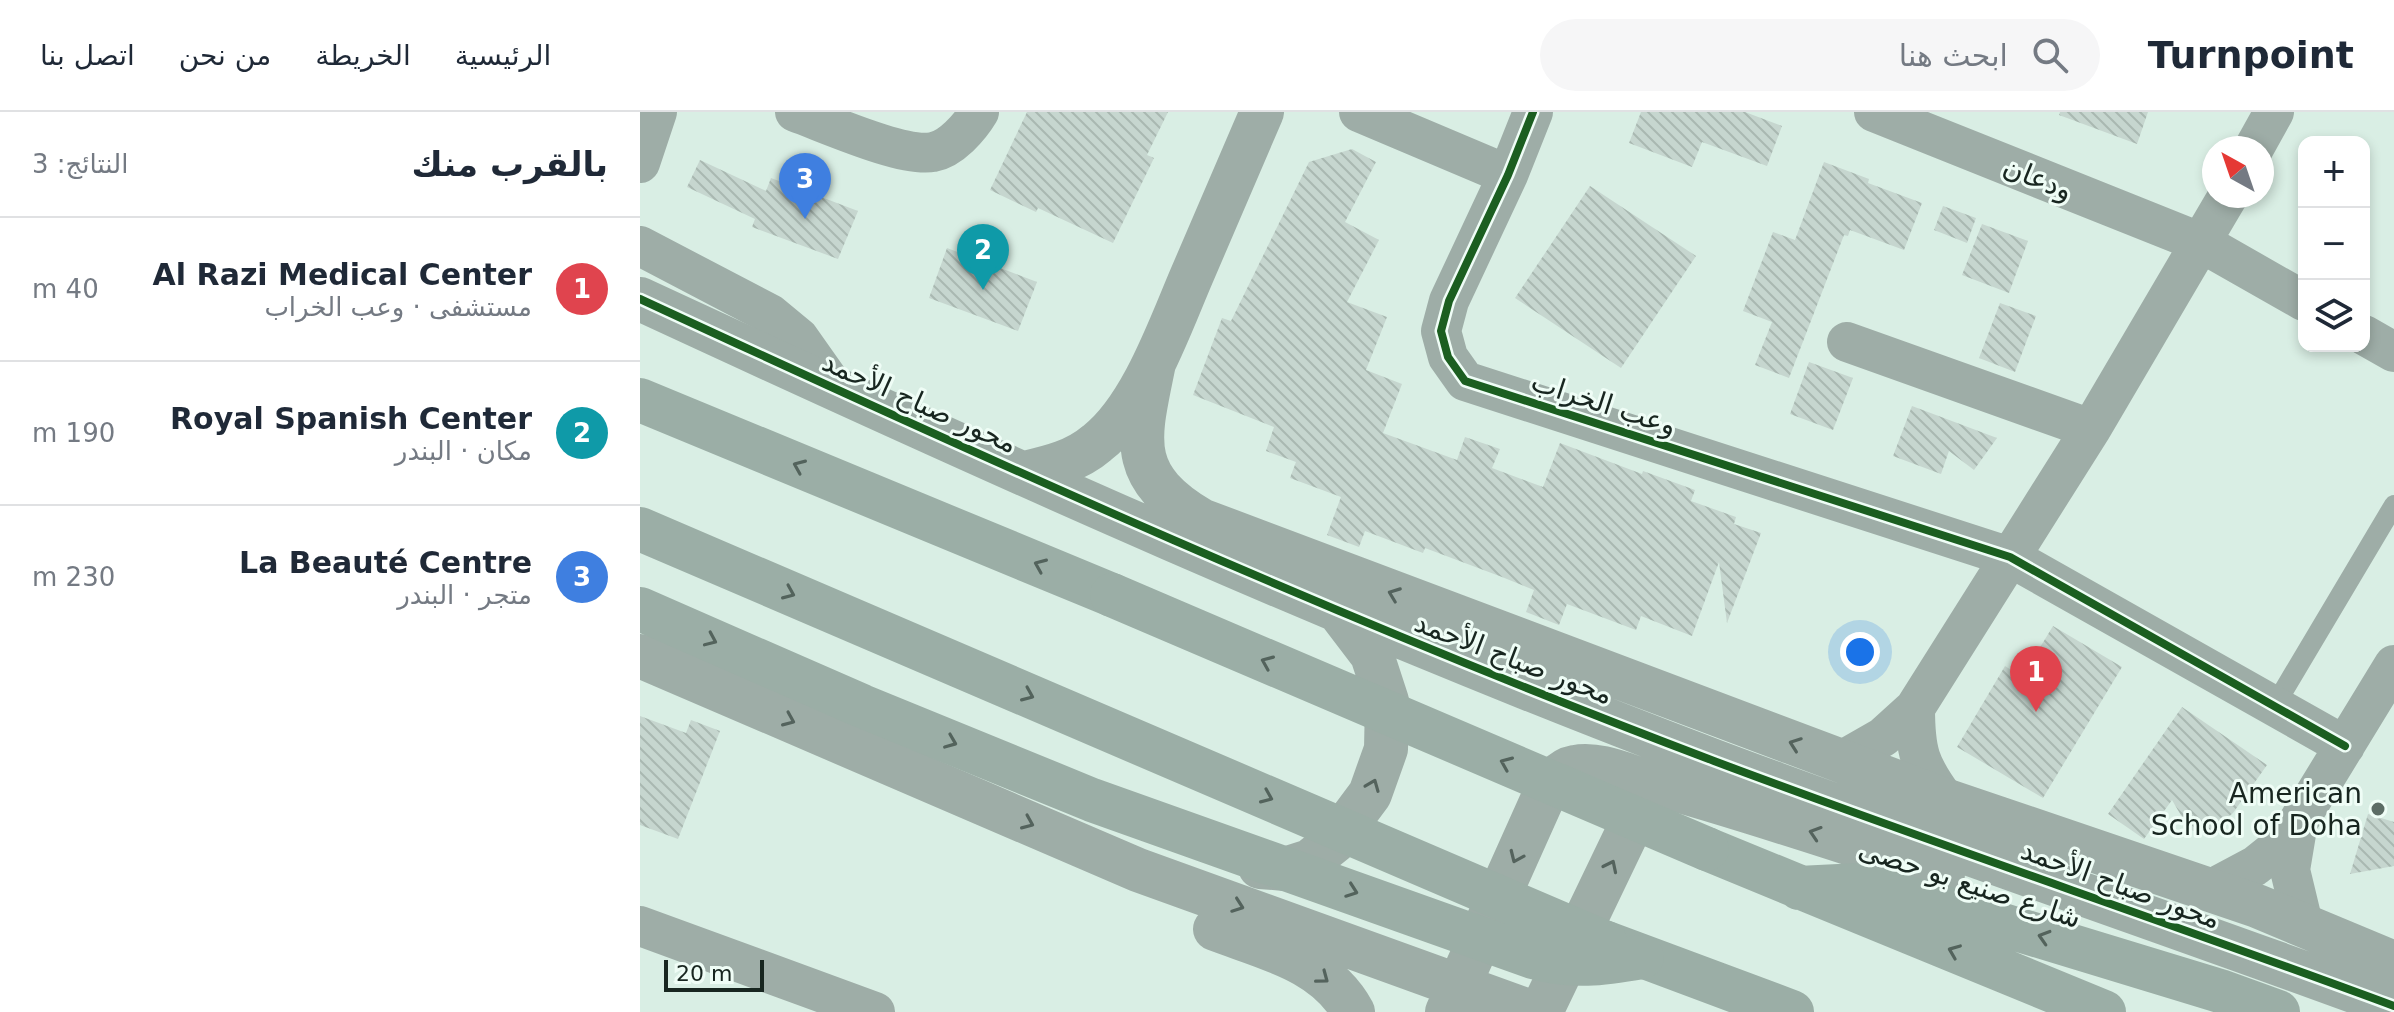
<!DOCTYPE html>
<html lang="ar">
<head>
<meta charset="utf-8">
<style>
	:root { --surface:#fff; --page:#f6f6f7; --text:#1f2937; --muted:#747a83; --line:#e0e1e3; --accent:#5c6c65 }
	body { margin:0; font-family:"DejaVu Sans","Noto Naskh Arabic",sans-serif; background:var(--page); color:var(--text); direction:rtl }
	.controls { position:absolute; right:24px; top:24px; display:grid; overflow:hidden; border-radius:16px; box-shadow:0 4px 12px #0003 }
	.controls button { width:72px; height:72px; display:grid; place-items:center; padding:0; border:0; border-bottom:2px solid var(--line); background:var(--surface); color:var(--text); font:40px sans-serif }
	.compass { position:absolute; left:1562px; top:24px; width:72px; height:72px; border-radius:50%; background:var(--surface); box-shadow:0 4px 12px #0003; rotate:320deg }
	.scale { position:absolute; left:24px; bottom:20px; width:100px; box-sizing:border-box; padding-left:8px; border:4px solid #182620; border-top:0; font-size:22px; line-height:28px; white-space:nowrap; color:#182620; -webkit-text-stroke:6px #effdf6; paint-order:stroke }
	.you { position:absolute; left:1220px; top:540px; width:28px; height:28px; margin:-20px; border:6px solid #fff; border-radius:50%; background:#1a73e8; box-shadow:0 0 0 12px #1a73e833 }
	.badge { display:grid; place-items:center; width:52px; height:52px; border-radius:50%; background:var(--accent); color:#fff; font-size:26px; font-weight:700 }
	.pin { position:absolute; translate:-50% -66px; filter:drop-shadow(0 2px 4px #0008) }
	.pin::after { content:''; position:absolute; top:42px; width:28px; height:24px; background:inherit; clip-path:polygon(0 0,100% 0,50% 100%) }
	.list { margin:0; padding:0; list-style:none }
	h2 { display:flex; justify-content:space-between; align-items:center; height:104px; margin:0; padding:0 32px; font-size:34px }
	h2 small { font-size:26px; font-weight:400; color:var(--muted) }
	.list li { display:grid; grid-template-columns:52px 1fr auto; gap:24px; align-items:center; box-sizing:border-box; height:144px; padding:0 32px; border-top:2px solid var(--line) }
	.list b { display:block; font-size:30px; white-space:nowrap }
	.list p { margin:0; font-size:26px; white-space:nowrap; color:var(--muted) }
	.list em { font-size:26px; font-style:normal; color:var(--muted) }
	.icon { flex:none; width:44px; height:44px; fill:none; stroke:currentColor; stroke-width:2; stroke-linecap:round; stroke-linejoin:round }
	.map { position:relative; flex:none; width:1754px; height:900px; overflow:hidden; direction:ltr }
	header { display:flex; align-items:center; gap:48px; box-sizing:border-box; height:112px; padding:0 40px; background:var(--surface); border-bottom:2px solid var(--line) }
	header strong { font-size:38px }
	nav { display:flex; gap:44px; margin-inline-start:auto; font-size:28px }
	.search { width:560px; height:72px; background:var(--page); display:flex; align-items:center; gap:20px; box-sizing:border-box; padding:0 28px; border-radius:44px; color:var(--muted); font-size:30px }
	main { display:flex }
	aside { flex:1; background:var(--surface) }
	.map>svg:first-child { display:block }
	.building { fill:url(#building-back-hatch) }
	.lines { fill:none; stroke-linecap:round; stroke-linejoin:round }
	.service { stroke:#9eada7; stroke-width:20 }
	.minor { stroke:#9eada7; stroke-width:40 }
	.tertiary { stroke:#9eada7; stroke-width:44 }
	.trunk { stroke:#9baea6; stroke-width:44 }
	.trunk-bridge { stroke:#9baea6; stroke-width:44 }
	.cycleway-casing { stroke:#effdf6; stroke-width:13 }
	.cycleway { stroke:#1b5e20; stroke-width:8 }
	.oneway { stroke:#53635c }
	.oneway2 { stroke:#54635d }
	.poi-dot { fill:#5c6c65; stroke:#effdf6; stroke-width:3 }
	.labels { text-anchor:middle; stroke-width:6; stroke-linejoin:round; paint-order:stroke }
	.street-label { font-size:28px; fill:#182620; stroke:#effdf6 }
	.poi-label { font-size:28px; fill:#182620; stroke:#effdf6; text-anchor:end }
</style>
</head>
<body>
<header>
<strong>Turnpoint</strong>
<div class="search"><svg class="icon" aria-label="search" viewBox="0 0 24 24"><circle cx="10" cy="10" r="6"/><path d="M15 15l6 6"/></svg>ابحث هنا</div>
<nav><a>الرئيسية</a><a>الخريطة</a><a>من نحن</a><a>اتصل بنا</a></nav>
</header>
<main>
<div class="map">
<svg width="1754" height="900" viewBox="0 0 1754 900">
	<defs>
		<pattern id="building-back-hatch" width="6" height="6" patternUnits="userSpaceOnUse" patternTransform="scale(2)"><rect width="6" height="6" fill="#c6d6cf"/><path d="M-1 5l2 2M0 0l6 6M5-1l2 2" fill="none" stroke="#a9b8b1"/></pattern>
	</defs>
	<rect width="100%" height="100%" fill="#d9eee4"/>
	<!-- building -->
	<path class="building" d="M387 0H528L507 43 514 46 473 131 398 96 396 100 350 78Z
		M1001 0H1105L1142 14 1127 54 1062 30 1052 55 989 31Z
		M1420 0H1508L1497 32 1419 3Z
		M712 37 736 50 705 110 739 128 707 190 747 205 726 258 762 272 743 321 817 348 825 325 860 337 852 356 903 375 920 331 1002 362 1003 359 1055 378 1051 389 1096 405 1094 412 1121 421 1087 511 1079 450 1052 524 1001 504 996 518 927 492 919 513 886 500 894 478 862 465 785 436 783 441 725 419 719 435 687 423 701 385 650 366 656 350 626 339 634 315 553 283 582 206 591 209 669 50Z
		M60 48 126 79 131 66 218 99 198 147 112 115 115 107 47 75Z
		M1184 50 1229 67 1228 71 1282 91 1264 138 1210 118 1208 124 1204 123 1149 266 1115 253 1132 210 1103 199 1133 120 1155 128Z
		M950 74 1056 144 981 256 875 186Z
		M1303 94 1336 106 1327 131 1294 118Z
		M1342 112 1388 129 1369 181 1322 163Z
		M307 136 397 170 378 219 289 186Z
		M1360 191 1396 204 1375 260 1339 246Z
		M1169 250 1213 266 1193 318 1150 302Z
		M1272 294 1357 326 1334 358 1309 339 1301 362 1253 344Z
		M1413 514 1482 555 1403 686 1317 635 1365 554 1382 565Z
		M1542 595 1627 653 1593 701 1572 719 1561 722 1549 717 1532 688 1504 727 1468 702Z
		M0 604 46 621 51 608 80 619 38 727 0 713Z
		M1728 702 1754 710V754L1710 762Z"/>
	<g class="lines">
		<!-- service -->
		<path class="service" d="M1635 593 1754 393"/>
		<!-- minor -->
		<path class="minor" d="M155 0C186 11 263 46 293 40 311 37 330 15 339 0
			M719 0 868 63
			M893 0 868 63 809 189 801 219 808 245 825 269 1370 445 1705 634
			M1234 0 1562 131 1664 189
			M1614 36 1634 0
			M0 51 17 0
			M0 134 130 202 159 226 195 277
			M1724 223 1754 240
			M1207 230 1451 317
			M1275 596C1275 639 1279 653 1305 688
			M1201 649 1243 625 1275 596 1451 317 1588 84
			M1658 710 1650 758 1663 812
			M1570 778 1615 754 1635 738 1658 710 1754 553
			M0 814 235 900"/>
		<!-- tertiary -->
		<path class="tertiary" d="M0 187C354 351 709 511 1074 649 1300 734 1528 810 1754 894
			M514 251C499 326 485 363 561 408L1305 688 1617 794 1754 851
			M385 361C411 355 436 349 457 331 502 296 530 214 552 163 576 108 599 54 622 0
			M0 544 498 758 891 900
			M620 755 645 757 670 749 695 729 730 682 746 637 747 589 732 543 700 501
			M575 817C625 836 686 849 713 900
			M807 900 902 688C910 674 918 658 935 655 960 650 989 665 1012 671 1110 698 1207 731 1303 762
			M901 900 1011 671"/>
		<!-- trunk -->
		<path class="trunk" d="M0 288 472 483
			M1067 737 1464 900
			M1159 776 1219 773 1317 799 1580 879 1638 900
			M967 831 1152 900"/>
		<!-- trunk-bridge -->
		<path class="trunk-bridge" d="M0 417 966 831
			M472 483 1067 737
			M0 497 222 594 452 688 893 845C933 856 962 852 1002 845"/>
		<!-- cycleway casing -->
		<g class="cycleway-casing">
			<path id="cycleway" d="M893 0 868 63 809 189 801 219 808 245 825 269 1370 445 1705 634
				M0 187C354 351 709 511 1074 649 1300 734 1528 810 1754 894"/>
		</g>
		<!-- cycleway -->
		<use href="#cycleway" class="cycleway"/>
	</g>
	<!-- one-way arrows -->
	<defs><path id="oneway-chevron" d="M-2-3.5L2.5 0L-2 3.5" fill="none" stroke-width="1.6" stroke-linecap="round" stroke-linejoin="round" transform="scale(2)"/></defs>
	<g class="oneway">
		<use href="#oneway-chevron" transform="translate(159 354) rotate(-157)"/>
		<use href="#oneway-chevron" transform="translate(400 453) rotate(-157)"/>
		<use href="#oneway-chevron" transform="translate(149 481) rotate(23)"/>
		<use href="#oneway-chevron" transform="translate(71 528) rotate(24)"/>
		<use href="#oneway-chevron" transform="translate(627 550) rotate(-157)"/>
		<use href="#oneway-chevron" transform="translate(388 583) rotate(23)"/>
		<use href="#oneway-chevron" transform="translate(311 630) rotate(22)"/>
		<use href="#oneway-chevron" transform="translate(866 651) rotate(-157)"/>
		<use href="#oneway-chevron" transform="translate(627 685) rotate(23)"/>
		<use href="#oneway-chevron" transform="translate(712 779) rotate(20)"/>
		<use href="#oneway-chevron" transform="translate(1404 825) rotate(-163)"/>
		<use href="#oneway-chevron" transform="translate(1314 839) rotate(-158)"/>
	</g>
	<g class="oneway2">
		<use href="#oneway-chevron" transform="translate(754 482) rotate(-159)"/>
		<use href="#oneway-chevron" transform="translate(149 608) rotate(23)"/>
		<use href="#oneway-chevron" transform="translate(1155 632) rotate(-160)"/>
		<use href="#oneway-chevron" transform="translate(733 673) rotate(-68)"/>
		<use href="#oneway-chevron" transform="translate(388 711) rotate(23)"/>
		<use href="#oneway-chevron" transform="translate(1175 721) rotate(-162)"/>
		<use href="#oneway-chevron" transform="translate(876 745) rotate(114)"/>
		<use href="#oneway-chevron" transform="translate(971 754) rotate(-64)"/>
		<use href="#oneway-chevron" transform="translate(598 794) rotate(20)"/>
		<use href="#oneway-chevron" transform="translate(683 866) rotate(37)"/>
	</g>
	<!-- markers -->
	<circle class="poi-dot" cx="1738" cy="697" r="8"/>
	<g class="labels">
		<!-- street labels -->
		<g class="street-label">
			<text transform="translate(1398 66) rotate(22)" y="10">ودعان</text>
			<text transform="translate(280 290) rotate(24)" y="10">محور صباح الأحمد</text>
			<text transform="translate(964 291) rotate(18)" y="10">وعب الخراب</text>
			<text transform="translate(874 546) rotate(21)" y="10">محور صباح الأحمد</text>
			<text transform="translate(1330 771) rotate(18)" y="10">شارع صنيع بو حصى</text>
			<text transform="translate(1481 772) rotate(20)" y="10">محور صباح الأحمد</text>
		</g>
		<!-- poi labels -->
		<g class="poi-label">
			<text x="1722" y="691">American<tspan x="1722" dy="32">School of Doha</tspan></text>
		</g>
	</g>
</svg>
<div class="controls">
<button>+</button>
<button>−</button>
<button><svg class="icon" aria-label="layers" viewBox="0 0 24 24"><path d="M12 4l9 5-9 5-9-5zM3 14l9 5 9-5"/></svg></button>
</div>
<svg class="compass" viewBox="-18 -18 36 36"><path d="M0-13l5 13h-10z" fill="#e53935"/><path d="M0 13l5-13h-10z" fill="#747a83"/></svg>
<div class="scale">20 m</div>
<div class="you"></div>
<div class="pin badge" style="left:1396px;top:600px;background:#e0444e">1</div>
<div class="pin badge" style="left:343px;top:178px;background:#0f9aa8">2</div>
<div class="pin badge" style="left:165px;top:107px;background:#3f7fe0">3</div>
</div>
<aside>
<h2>بالقرب منك<small>النتائج: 3</small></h2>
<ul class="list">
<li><span class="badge" style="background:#e0444e">1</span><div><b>Al Razi Medical Center</b><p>مستشفى · وعب الخراب</p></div><em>40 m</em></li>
<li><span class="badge" style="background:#0f9aa8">2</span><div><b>Royal Spanish Center</b><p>مكان · البندر</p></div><em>190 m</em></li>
<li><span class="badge" style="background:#3f7fe0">3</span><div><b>La Beauté Centre</b><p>متجر · البندر</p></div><em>230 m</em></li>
</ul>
</aside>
</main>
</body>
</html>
